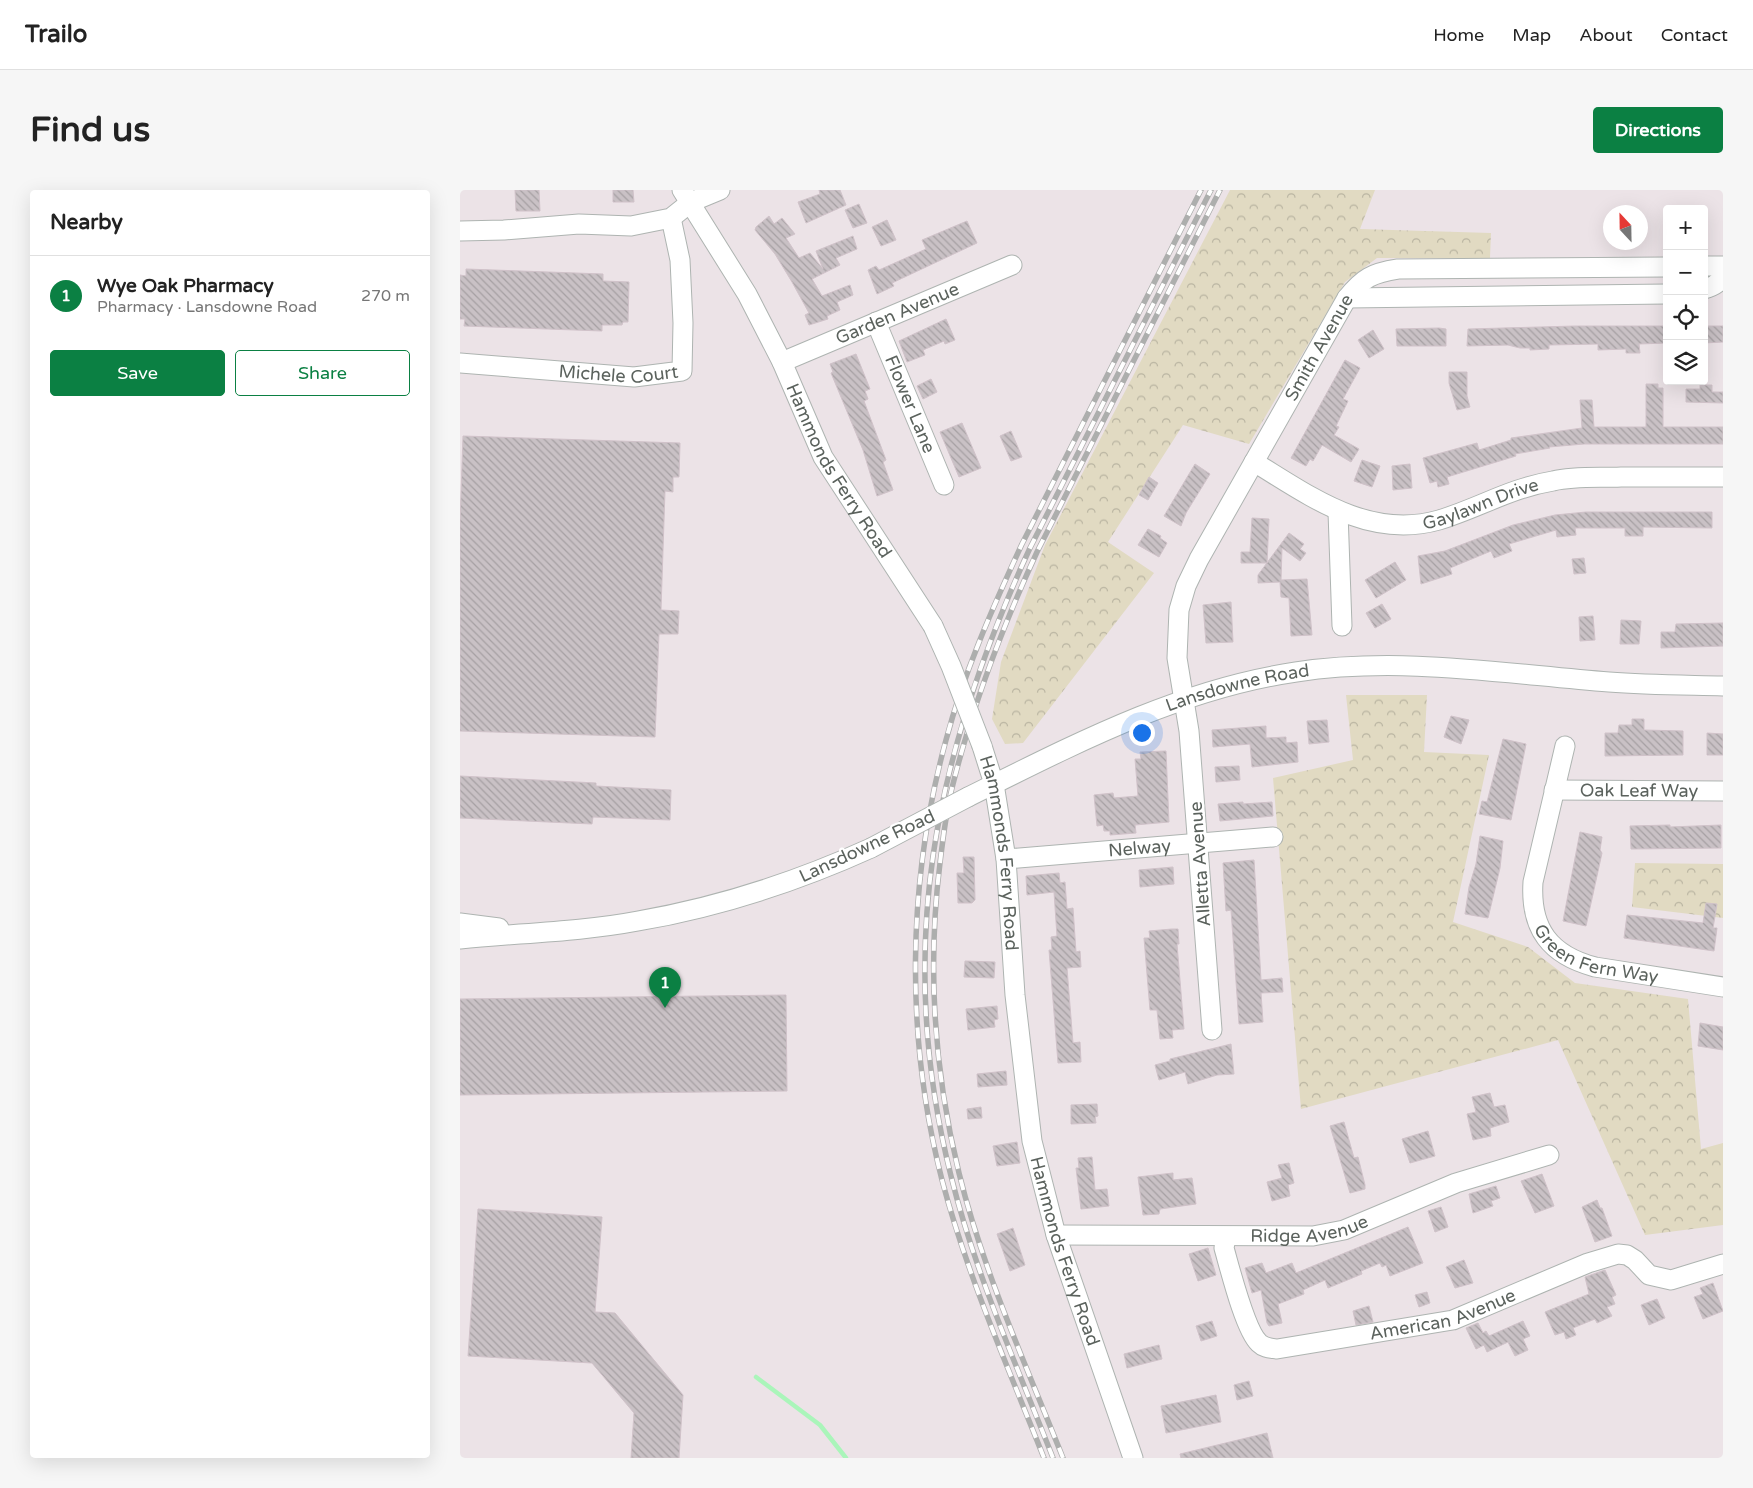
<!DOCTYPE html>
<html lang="en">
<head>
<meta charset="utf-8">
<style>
	:root { --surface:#fff; --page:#f6f6f6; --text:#222; --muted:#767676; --line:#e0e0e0; --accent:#0b8043 }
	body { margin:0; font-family:"Varela Round",sans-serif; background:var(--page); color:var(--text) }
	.controls { position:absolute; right:15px; top:15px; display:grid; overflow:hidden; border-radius:5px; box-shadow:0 5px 20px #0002 }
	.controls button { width:45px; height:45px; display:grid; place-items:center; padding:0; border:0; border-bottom:1px solid var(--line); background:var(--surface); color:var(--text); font:25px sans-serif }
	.compass { position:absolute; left:1143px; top:15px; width:45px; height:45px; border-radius:50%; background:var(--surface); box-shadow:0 5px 20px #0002; rotate:338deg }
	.you { position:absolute; left:681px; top:542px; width:18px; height:18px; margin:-12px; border:4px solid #fff; border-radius:50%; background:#1a73e8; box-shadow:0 0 0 8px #1a73e833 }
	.badge { display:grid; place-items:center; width:32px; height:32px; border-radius:50%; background:var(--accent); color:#fff; font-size:16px; font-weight:700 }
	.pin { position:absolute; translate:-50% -41px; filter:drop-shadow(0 1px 2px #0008) }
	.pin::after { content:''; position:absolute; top:26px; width:18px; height:15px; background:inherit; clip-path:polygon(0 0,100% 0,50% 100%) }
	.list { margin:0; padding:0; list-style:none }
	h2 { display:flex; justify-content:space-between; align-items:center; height:65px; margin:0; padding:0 20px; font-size:21px }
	h2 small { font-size:16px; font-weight:400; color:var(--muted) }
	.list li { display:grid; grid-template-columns:32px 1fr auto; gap:15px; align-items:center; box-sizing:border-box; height:80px; padding:0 20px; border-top:1px solid var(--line) }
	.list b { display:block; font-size:19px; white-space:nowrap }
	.list p { margin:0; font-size:16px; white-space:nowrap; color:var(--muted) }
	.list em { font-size:16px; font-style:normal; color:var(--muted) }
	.actions { display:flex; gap:10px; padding:15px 20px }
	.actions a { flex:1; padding:11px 0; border:1px solid var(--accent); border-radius:5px; text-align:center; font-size:18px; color:var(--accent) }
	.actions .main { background:var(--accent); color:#fff }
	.icon { flex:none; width:28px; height:28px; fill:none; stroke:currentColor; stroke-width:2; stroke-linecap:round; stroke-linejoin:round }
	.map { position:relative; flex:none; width:1263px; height:1268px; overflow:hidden; border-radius:5px }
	header { display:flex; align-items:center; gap:30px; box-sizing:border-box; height:70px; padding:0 25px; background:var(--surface); border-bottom:1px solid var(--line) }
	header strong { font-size:24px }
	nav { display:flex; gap:28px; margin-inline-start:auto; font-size:18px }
	.intro { display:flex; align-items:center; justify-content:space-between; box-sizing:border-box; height:120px; padding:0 30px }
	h1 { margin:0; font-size:35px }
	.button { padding:12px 22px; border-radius:5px; background:var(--accent); color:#fff; font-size:18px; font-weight:700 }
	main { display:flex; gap:30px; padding:0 30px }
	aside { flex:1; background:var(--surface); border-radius:5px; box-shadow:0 5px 20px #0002 }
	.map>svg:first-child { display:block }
	.forest { fill:url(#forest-crowns) }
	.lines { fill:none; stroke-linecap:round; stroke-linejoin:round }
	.stream { stroke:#aaf5ba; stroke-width:4.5 }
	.building { fill:url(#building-back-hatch); stroke:#d0c2c9 }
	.minor-casing { stroke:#aeb4b1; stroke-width:21 }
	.minor { stroke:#fff; stroke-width:19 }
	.rail-casing { stroke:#adaead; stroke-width:5.5 }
	.rail { stroke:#fff; stroke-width:4; stroke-dasharray:11; stroke-linecap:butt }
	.minor-bridge-casing { stroke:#aeb4b1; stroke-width:21; stroke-linecap:butt }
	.minor-bridge { stroke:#fff; stroke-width:19 }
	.labels { text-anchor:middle; stroke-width:4.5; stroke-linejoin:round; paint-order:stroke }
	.street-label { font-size:18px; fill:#5b625d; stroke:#fff }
</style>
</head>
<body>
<header>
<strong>Trailo</strong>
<nav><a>Home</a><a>Map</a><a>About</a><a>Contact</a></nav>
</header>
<div class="intro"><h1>Find us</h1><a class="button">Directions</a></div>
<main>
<aside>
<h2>Nearby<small></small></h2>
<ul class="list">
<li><span class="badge">1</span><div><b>Wye Oak Pharmacy</b><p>Pharmacy · Lansdowne Road</p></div><em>270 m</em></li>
</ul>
<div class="actions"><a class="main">Save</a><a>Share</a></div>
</aside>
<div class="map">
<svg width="1263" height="1268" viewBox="0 0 1263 1268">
	<defs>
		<pattern id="forest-crowns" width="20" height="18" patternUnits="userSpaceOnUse" patternTransform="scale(1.25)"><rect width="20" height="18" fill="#e1dac2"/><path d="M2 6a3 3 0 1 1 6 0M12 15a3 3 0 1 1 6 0" fill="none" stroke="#b9b4a1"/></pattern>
		<pattern id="building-back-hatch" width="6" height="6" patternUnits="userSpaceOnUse" patternTransform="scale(1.25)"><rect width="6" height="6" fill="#c9c1c5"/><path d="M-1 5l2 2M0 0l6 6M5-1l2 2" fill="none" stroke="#a6a0a3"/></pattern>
	</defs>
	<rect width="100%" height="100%" fill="#ece3e7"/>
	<!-- forest -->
	<path class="forest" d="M770 0H915L900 39 1031 43 1030 68H917L885 92 789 254 723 235 648 352 694 383 563 553 545 554 532 529 541 472 585 355Z
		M886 505H967L964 562 1029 565 993 732 1068 757 1115 793 1228 809 1241 959 1263 953V1035L1185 1045 1098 850 841 919 813 588 893 570Z
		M1175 673 1263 674V728L1172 717Z"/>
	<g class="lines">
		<!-- stream -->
		<path class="stream" d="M296 1187 360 1235 386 1268"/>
	</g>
	<!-- building -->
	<path class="building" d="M55 0H79L80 21H56Z
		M153 0H173L174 12H153Z
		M359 0H380L386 15 346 33 338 12 360 4Z
		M399 14 407 33 393 38 385 20Z
		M309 26 314 34 322 28 335 44 326 48 339 68 350 63 363 79 356 61 393 46 397 59 376 68 380 75 352 89 362 106 390 95 393 105 377 112 380 120 367 126 368 129 349 135 345 125 349 123 332 92 315 64 295 40 296 37Z
		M427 30 436 50 421 56 412 37Z
		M507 31 517 53 432 93 434 96 417 104 408 80 416 76 419 80 466 59 462 50Z
		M6 79 143 84V91L169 92 168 132H163L162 135H142V141L4 136 5 129H0V85L6 86Z
		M486 129 495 150 485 154 484 151 463 160 465 165 447 172 439 151Z
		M1115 136H1207V153L1179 154 1180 163H1166V159L1138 160V154L1089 155V159L1070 160V158H1060L1048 155 1007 156 1008 139Z
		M1244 136H1263V152L1244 153Z
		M979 138 986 139V156H937L936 139Z
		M913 140 924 159 909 168 898 150Z
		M396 164 410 199 405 201 408 209 404 211 426 270 423 272 433 300 417 306 403 260 371 183 373 182 370 174Z
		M885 170 900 178 883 209 888 211 876 236 879 237 874 245 899 259 891 272 862 255 853 271 850 269 846 276 831 268Z
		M989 182H1007V206L1010 217 997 220 989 193Z
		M471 189 477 202 463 209 457 196Z
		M1186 194H1198V198H1203V237H1263V254H1124L1089 257 1090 258 1055 264 1056 266 987 287 989 294 978 297 977 291 970 293 963 268 1017 253 1019 260 1051 250V248L1122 238 1120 210H1132L1134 237H1186Z
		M1240 195H1252V202H1263V213L1226 212V199H1240Z
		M502 233 521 278 499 287 480 242Z
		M551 241 562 267 551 271 540 246Z
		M3 246 220 253 219 287H213V302L205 301 201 420 219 421 218 444H199L195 547 0 541V333Z
		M902 270 920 276 912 297 894 291Z
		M735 274 750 284 726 323 721 336 704 326Z
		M950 274 952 298 933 300 932 276Z
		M689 287 698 293 688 310 679 305Z
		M1126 322H1252V338L1183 337V346H1165V338H1115L1116 345 1097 347 1096 340 1049 354 1052 361 1034 368 1031 361 990 378 992 384 961 394 958 366 985 361 1053 335 1095 325Z
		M792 328 809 329 807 373H781V362H790Z
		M688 339 701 346 700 348 707 353 699 367 678 355Z
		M829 343 844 354 840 359 846 363 840 371 822 358 821 390 847 389 852 445 831 446 829 408 821 407 820 392 798 393V385Z
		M1124 368 1126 383 1114 384 1112 369Z
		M935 372 946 390 916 408 905 390Z
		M771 412 773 452 746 453 743 415Z
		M922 414 931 429 915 438 906 423Z
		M1133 426 1135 450 1120 451 1119 427Z
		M1161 430 1181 431 1179 454H1160Z
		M1263 433V456L1201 458V442H1215L1216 434Z
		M991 526 1009 530 1001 554 984 547Z
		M1172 529H1184V540L1223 541V565L1145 566V543H1158L1159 535H1172Z
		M867 530 869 552 849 554 847 531Z
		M806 536V548L826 547V553L837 552 838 572 792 577 790 554 753 557 752 540Z
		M1247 543 1263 544V565H1247Z
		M1043 549 1066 554 1051 630 1019 624 1022 611 1027 612Z
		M706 561 709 632 675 635 676 643 650 645V641H644L643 635 637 636 634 605 653 603 654 608 678 606 675 569H681L680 562Z
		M779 576 780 590 756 592 755 577Z
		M0 586 136 593V596L211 600 210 630 133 627 132 634 0 628Z
		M783 612V614L812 612 813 626 760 631 758 614Z
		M1210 635V637L1261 635V658L1171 659 1170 636Z
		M1120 642 1142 647 1140 660 1142 663 1126 736 1103 731Z
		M1020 646 1043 651 1040 678 1028 728 1005 724 1009 697 1016 674Z
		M503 667H514L515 710 512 713H498L497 683H504Z
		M794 670 801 790 822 788 823 802 801 803 803 832 779 834 771 720 766 721 763 673Z
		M713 677 714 694 680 697 679 680Z
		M599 683 600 693 605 692 607 719 613 718 616 762 620 761 621 777 607 778 613 853 620 852 621 872 598 873 589 760H592L591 747 597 746 594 702 567 705 566 686Z
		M1246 713 1257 714 1253 738H1257L1254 761 1164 748 1167 725 1243 733Z
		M712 739H718L719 754H717L724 839 712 840 713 848 700 849 697 820H690L684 748H690L689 741Z
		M505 771 535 772 534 788 504 787Z
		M326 805 327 901 0 905V809Z
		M537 816 538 829 534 830 535 837 508 840 506 819Z
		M1240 833 1263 837V860L1238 856Z
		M771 854 774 884 757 885 728 894 725 882 699 890 695 875 710 871V869Z
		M546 881 547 895 518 897 517 884Z
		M1030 903 1034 917 1045 915 1049 932 1030 938 1031 946 1013 950 1007 924 1016 922 1012 907Z
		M637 914 638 926 635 927 636 933 611 934V915Z
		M521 917 522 928 508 929 507 919Z
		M884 932 894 968 898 967 905 995V999L890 1003 870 936Z
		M968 941 975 966 950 973 942 949Z
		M557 952 560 973 537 976 533 956Z
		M632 967 635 1000 647 999 649 1016 621 1019 616 978H619L618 968Z
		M829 973 834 993 828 995 830 1006 812 1011 807 992 822 988 818 975Z
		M713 983V990L732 988 736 1014 700 1019 699 1024 683 1025 678 987Z
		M1082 984 1094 1016 1075 1023 1061 991Z
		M1036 996 1040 1008 1031 1011 1033 1016 1013 1023 1009 1004Z
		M1137 1010 1140 1018H1142L1152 1046 1135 1052 1122 1017Z
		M981 1017 988 1037 975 1042 968 1021Z
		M18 1019 142 1027 135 1122 155 1123 223 1205 219 1268H171L174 1223 132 1173 8 1166Z
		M948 1037 963 1073 930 1086 926 1075 922 1077 920 1073 901 1081 902 1084 868 1098 865 1090 843 1100 844 1104 818 1114 822 1133 809 1136 807 1133 801 1100 792 1103 785 1078 802 1073 806 1083 832 1073 836 1083Z
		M553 1038 565 1075 550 1081 537 1044Z
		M748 1058 756 1085 738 1091 729 1064Z
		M1004 1070 1013 1093 995 1098 986 1077Z
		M1145 1080 1156 1105 1152 1107 1155 1114 1147 1117 1152 1126 1137 1133 1135 1129 1113 1138 1116 1145 1106 1149 1104 1142 1095 1145 1085 1122 1129 1104 1125 1087Z
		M1253 1093 1263 1121 1243 1129 1234 1107 1243 1104 1240 1098Z
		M967 1102 970 1113 959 1117 955 1105Z
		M1197 1109 1205 1128 1189 1135 1181 1115Z
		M909 1116 913 1132 896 1135 893 1121Z
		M752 1131 757 1146 741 1151 736 1136Z
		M1063 1131 1070 1146 1063 1149 1068 1160 1055 1166 1048 1152 1027 1162 1024 1155 1016 1159 1006 1138 1018 1133 1023 1143 1026 1141 1029 1146Z
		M699 1155 702 1169 667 1178 664 1164Z
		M789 1191 793 1206 777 1210 774 1195Z
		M756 1205 761 1232 706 1243 701 1216Z
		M807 1243 813 1268H721L720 1264Z"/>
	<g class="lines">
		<!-- minor casing -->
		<g class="minor-casing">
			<g id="minor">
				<path id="s1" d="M222 0 287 104 322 172 363 267 473 436"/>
				<path d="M0 41 44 40 119 34 171 36 211 28 231 12 260 0"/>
				<path d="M1244 76H1263"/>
				<path d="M1244 99C1252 97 1260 93 1263 85"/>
				<path d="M887 108 1207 104"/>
				<path id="s2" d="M416 132 484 295"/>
				<path id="s3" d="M322 172 552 75"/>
				<path id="s4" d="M0 173 174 187 222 181 223 133 220 70 211 28"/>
				<path id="s5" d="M794 272C850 306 908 350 979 330 1019 318 1050 298 1093 291 1115 286 1138 288 1161 287 1195 287 1229 287 1263 287"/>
				<path d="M878 322 882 436"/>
				<path id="s6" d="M522 556 534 594 546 669 555 805 572 951 596 1045 673 1268"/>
				<path id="s7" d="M1105 556 1073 692C1070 739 1090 765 1135 777L1263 797"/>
				<path id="s8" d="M1094 600 1263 601"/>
				<path id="s9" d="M508 607C613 555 719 499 836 482 941 466 1045 484 1149 492 1187 495 1225 495 1263 496"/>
				<path id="s10" d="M546 669 813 647"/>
				<path d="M0 733 39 738"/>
				<path d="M0 749C59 743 120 742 178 731 259 717 336 692 411 658"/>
				<path id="s11" d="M752 840 729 541 717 468 719 420 726 396 739 369 887 108C903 88 912 83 938 79L1207 77"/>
				<path id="s12" d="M596 1045 853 1046 884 1040 996 993 1089 965"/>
				<path id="s13" d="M766 1047 764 1058C770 1079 785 1140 799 1153 804 1158 810 1158 817 1159L993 1130 1128 1073 1158 1064 1167 1065 1175 1070 1189 1085 1211 1090 1263 1074"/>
			</g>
		</g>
		<!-- minor -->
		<use href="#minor" class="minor"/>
		<!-- rail casing -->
		<g class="rail-casing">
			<path id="rail" d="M584 1268C548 1177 507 1085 482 990 445 846 447 693 486 550 504 482 533 417 562 354L741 0
				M593 1268C557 1176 515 1083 491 986 434 760 474 566 570 358L751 0
				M603 1268C566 1175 523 1081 499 983 474 881 467 778 480 673 483 648 486 622 492 598 512 517 542 438 577 362L760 0"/>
		</g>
		<!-- rail -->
		<use href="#rail" class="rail"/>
		<!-- minor-bridge casing -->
		<g class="minor-bridge-casing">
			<path id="minor-bridge" d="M473 436 491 476 522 556
				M411 658 508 607"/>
		</g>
		<!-- minor-bridge -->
		<use href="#minor-bridge" class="minor-bridge"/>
	</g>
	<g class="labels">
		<!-- street labels -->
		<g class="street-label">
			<text dy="6" stroke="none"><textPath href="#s3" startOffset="125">Garden Avenue</textPath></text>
			<text dy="6" stroke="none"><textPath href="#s11" startOffset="720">Smith Avenue</textPath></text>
			<text dy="6" stroke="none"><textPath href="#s4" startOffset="159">Michele Court</textPath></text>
			<text dy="6" stroke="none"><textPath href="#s2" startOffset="89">Flower Lane</textPath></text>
			<text dy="6" stroke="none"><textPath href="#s1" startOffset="322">Hammonds Ferry Road</textPath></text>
			<text dy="6" stroke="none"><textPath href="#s5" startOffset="245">Gaylawn Drive</textPath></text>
			<text dy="6" stroke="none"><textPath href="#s9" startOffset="292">Lansdowne Road</textPath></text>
			<text dy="6" stroke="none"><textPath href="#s8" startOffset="85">Oak Leaf Way</textPath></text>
			<text transform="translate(407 656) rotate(-25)" y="6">Lansdowne Road</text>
			<text dy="6" stroke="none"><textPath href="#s10" startOffset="134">Nelway</textPath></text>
			<text dy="6" stroke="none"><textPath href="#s6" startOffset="109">Hammonds Ferry Road</textPath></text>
			<text transform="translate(740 674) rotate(-94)" y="6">Alletta Avenue</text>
			<text dy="6" stroke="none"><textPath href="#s7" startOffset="252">Green Fern Way</textPath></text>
			<text dy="6" stroke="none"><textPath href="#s12" startOffset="254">Ridge Avenue</textPath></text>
			<text dy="6" stroke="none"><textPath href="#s6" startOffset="514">Hammonds Ferry Road</textPath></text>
			<text dy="6" stroke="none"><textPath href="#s13" startOffset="302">American Avenue</textPath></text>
		</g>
	</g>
</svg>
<div class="controls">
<button>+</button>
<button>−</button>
<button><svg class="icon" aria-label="locate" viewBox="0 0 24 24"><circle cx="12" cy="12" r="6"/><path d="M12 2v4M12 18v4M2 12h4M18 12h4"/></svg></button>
<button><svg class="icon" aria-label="layers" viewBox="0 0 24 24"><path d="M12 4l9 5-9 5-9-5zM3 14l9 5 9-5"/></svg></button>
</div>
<svg class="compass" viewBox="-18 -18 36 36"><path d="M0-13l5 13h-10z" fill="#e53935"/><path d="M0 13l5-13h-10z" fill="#767676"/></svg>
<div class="you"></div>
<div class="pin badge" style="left:205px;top:818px">1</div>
</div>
</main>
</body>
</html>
